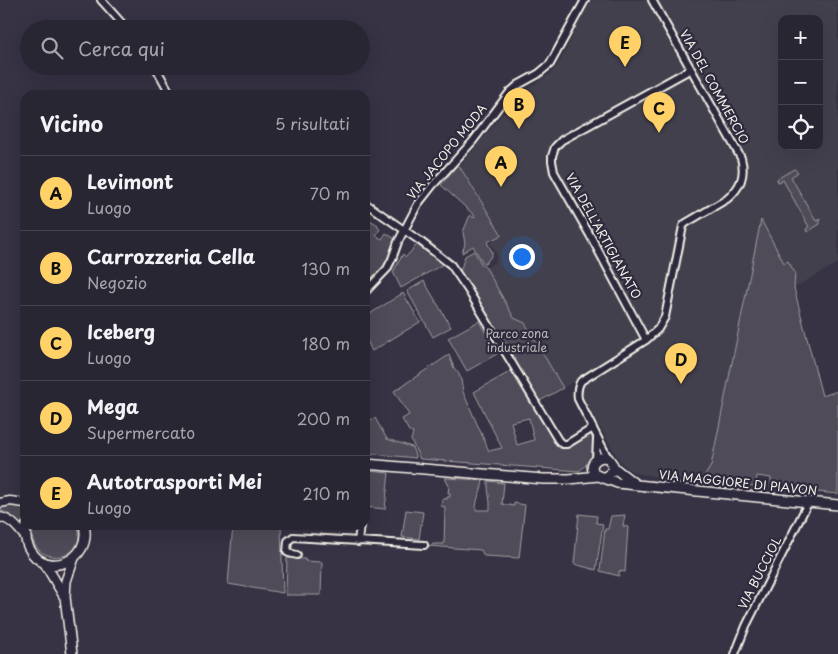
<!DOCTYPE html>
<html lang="it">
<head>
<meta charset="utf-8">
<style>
	:root { --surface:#292633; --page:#312e3b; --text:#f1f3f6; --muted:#a5a5ac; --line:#45434e; --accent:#ffd166 }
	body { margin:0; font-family:"Playpen Sans",sans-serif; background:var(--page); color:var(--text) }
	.controls { position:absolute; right:15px; top:15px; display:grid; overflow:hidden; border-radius:10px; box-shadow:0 5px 20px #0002 }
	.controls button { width:45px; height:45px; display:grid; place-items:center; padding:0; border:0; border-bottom:1px solid var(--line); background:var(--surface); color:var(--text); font:25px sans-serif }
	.you { position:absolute; left:521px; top:256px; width:18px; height:18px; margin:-12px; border:4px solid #fff; border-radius:50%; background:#1a73e8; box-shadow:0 0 0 8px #1a73e833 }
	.badge { display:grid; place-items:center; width:32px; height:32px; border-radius:50%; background:var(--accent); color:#111; font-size:16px; font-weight:700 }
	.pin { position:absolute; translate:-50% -41px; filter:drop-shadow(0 1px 2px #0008) }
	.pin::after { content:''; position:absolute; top:26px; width:18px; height:15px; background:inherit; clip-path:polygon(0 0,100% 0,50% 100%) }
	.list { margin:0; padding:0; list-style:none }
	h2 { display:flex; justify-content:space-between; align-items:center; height:65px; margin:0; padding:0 20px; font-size:21px }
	h2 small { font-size:16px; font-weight:400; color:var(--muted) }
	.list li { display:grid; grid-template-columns:32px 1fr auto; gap:15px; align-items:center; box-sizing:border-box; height:75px; padding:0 20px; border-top:1px solid var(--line) }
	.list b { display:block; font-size:19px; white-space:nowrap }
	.list p { margin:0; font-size:16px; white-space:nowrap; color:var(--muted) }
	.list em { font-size:16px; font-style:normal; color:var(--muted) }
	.icon { flex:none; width:28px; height:28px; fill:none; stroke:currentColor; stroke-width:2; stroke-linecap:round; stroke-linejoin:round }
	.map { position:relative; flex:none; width:838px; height:654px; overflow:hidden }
	.search { position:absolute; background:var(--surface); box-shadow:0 5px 20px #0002; left:20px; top:20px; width:350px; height:55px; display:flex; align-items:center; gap:12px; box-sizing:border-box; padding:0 18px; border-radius:28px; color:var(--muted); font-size:19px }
	.panel { position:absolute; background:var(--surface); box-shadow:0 5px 20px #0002; left:20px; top:90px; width:350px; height:440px; border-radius:15px }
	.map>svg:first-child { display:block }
	.built { fill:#433f4e; fill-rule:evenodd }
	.green { fill:#504b59; stroke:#a29ea0; fill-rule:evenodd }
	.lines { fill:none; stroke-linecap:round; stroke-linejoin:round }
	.minor-casing { stroke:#f4f1e8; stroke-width:10 }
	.tertiary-casing { stroke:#f4f1e8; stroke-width:11 }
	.secondary-casing { stroke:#f4f1e8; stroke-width:12 }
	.minor { stroke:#2f2a3d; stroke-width:6 }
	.tertiary { stroke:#2f2a3d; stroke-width:8 }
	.secondary { stroke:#2f2a3d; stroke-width:9 }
	.labels { text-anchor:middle; stroke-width:4.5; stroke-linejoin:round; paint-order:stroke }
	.street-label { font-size:12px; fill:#f4f1e8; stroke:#2f2a3d }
	.park-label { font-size:12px; fill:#bbb7b6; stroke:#2f2a3d }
</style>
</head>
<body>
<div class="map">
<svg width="838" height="654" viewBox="0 0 838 654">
	<rect width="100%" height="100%" fill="#373244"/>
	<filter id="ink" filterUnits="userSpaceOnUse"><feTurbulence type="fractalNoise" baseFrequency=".02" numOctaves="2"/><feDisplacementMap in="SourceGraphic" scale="10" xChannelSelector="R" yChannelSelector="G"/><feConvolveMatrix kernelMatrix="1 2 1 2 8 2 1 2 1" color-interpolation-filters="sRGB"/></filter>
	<g filter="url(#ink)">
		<!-- built -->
		<path class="built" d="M591 0H838V263L794 288 712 484 638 474 630 470 621 463 573 382 563 388 525 323 514 318 486 268 495 262 497 255 490 243 503 235 460 166 518 95 550 74 561 60 580 21ZM782 19H819V146H782Z"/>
		<!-- green -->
		<path class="green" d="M458 164 502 235 487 242 492 252V255L485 264 483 263 473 246 462 253 465 244 463 232 470 215 474 218 475 216 441 185Z
			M794 169 798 172 791 177 816 221 820 219V224L807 232 806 229 809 227 783 180 778 182 777 179Z
			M365 217 378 225 377 227 380 229 376 236 382 239 386 233 395 239 391 255 386 266 365 288Z
			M761 220 784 263 788 261 795 273 794 288 822 396 838 391V494C815 492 793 489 771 488V478L757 476 756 486 700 483 711 466Z
			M420 241 447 262 401 288 393 272 403 254 406 257Z
			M474 251 482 265 486 268 514 318 525 323 563 388 536 403 562 444 590 430C596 448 595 459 579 471L420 459 411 440 413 433 409 431 402 419 409 415 394 391 449 355 454 368 459 374 461 380 463 392 489 451 502 448 474 392 515 369 459 275 465 256ZM529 418 534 440 517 445 511 422Z
			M424 281 451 327 433 337 407 291Z
			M403 293 420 322 372 351 365 336V317Z
			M479 321 497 354 467 371 448 338Z
			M375 418 387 439 412 447 416 458 365 453V433H367L368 421Z
			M369 471 389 473 385 509 365 507V499L369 500 370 492 366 491Z
			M445 478 483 480C482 492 476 497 476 510H490C491 499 487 492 488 481L504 483 502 504 514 506V503L525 505 519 558 484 556 481 550 428 546 434 544H444L445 507 441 506 442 499H447V497H450V493H448L449 486Z
			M8 504 21 505 25 507V515L21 525 12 516 0 510V505Z
			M406 510 423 512 419 539 402 537Z
			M579 514 597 516 596 523 603 524 596 570 574 564Z
			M625 515 623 526 628 527 625 572 619 571V576L600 571 605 529H608L611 516Z
			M34 525H78C88 570 21 564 34 525Z
			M236 525H281L283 593 228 584 232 536C232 531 235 529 236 525Z
			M287 558 305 559V561L322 562 321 595H286Z"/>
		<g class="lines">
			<!-- minor casing -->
			<g class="minor-casing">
				<path id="minor" d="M101 0 127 29
					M155 66 171 95
					M365 203 420 241 451 265 468 290 558 440 562 444H567L593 428
					M365 292 387 269 392 259 398 242 418 204 433 185 473 141 509 93 518 85 538 74 550 64 585 0
					M646 340 591 237 554 172 552 161V156L555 147 562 140 691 69
					M608 458 578 399C577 392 577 387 581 381L646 340 658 329 665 317 683 226 686 223 727 199C740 188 746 176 741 158L652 0
					M596 460 597 439
					M365 480 367 464
					M358 542 360 525
					M297 555 289 553 287 552 288 541 293 537 424 545
					M735 654 746 626 808 503"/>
			</g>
			<!-- tertiary casing -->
			<g class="tertiary-casing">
				<path id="tertiary" d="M0 503 10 501 25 503
					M0 517C12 520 18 528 25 537"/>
			</g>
			<!-- secondary casing -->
			<g class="secondary-casing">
				<path id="secondary" d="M365 464 543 479H569L598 476
					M613 467 635 484
					M604 477C610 475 613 471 613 465L608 458C598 455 587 464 595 474 597 476 613 481 617 483L838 505
					M27 525C25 533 25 541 29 548 45 580 93 561 84 525
					M44 562 64 596
					M72 654 65 597 66 581 74 558"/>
			</g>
			<!-- minor -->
			<use href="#minor" class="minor"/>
			<!-- tertiary -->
			<use href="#tertiary" class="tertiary"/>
			<!-- secondary -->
			<use href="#secondary" class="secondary"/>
		</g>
	</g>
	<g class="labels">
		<!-- street labels -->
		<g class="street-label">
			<text transform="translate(714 87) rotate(61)" y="4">VIA DEL COMMERCIO</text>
			<text transform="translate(447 152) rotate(-51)" y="4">VIA JACOPO MODA</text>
			<text transform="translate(603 236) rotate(61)" y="4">VIA DELL'ARTIGIANATO</text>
			<text transform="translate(738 483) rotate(6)" y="4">VIA MAGGIORE DI PIAVON</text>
			<text transform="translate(760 573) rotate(-63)" y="4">VIA BUCCIOL</text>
		</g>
		<!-- park labels -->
		<g class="park-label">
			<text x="517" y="338">Parco zona<tspan x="517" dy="14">industriale</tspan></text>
		</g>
	</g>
</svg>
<div class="controls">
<button>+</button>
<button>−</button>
<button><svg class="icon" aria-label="locate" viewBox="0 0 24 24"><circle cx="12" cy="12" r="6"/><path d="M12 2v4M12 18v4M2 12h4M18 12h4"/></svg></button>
</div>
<div class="you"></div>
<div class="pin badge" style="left:501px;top:187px">A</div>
<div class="pin badge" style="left:519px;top:129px">B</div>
<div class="pin badge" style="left:659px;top:133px">C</div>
<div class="pin badge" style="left:681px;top:384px">D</div>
<div class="pin badge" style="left:625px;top:67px">E</div>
<div class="search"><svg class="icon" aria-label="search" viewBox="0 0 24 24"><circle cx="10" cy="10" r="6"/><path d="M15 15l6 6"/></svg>Cerca qui</div>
<section class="panel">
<h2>Vicino<small>5 risultati</small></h2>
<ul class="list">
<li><span class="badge">A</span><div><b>Levimont</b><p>Luogo</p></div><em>70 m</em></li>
<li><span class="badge">B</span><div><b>Carrozzeria Cella</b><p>Negozio</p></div><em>130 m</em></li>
<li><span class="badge">C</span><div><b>Iceberg</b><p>Luogo</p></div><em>180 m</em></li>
<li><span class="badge">D</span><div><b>Mega</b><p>Supermercato</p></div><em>200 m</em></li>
<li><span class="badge">E</span><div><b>Autotrasporti Mei</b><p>Luogo</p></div><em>210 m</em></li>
</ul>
</section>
</div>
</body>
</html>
